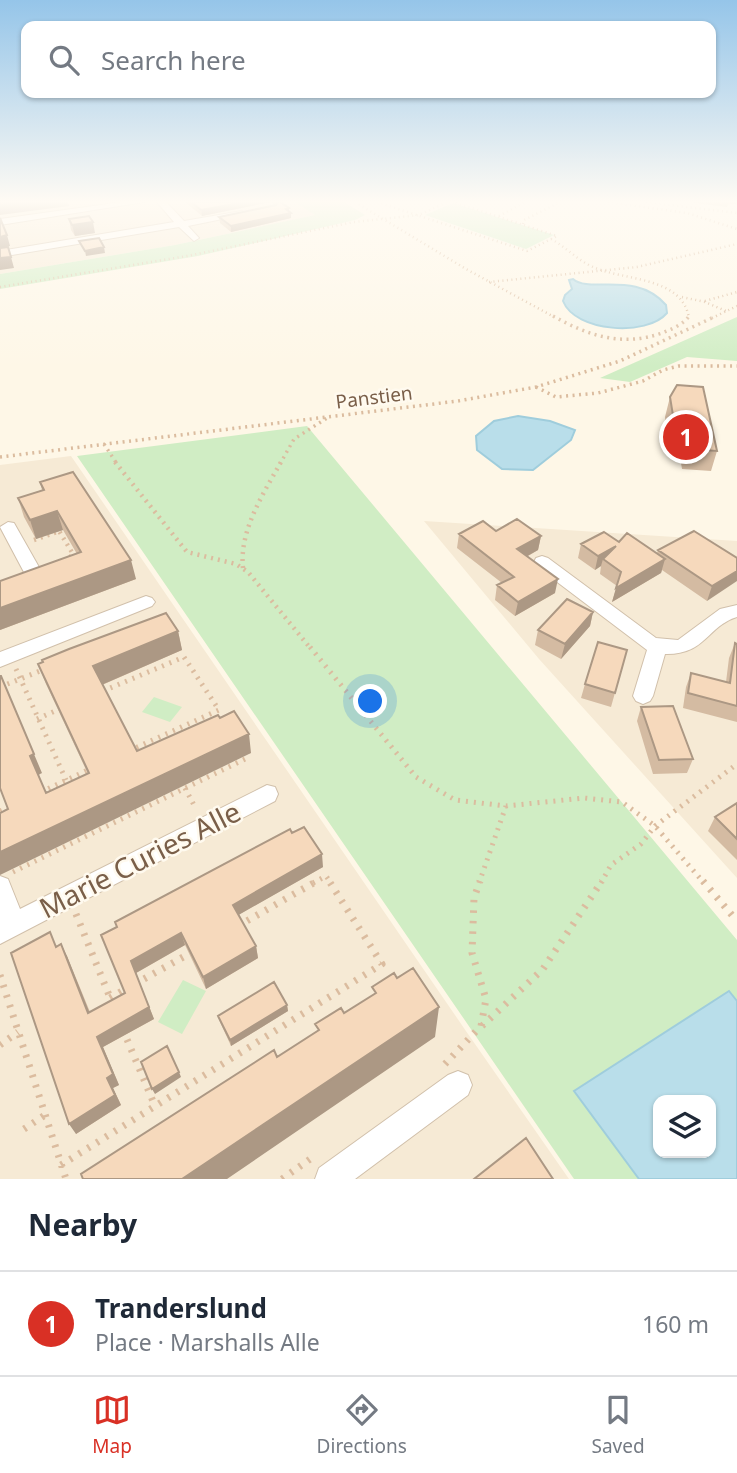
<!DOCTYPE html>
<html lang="en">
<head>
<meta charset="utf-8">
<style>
	:root { --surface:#fff; --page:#f6f6f7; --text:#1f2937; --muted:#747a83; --line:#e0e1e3; --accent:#d93025 }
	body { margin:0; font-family:"Noto Sans",sans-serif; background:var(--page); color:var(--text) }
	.controls { position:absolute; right:21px; bottom:21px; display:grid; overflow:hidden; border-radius:14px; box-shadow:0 2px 5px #0004 }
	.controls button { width:63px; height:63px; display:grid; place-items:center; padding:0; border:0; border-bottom:2px solid var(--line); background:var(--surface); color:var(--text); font:35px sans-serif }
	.you { position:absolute; left:371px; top:702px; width:24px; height:24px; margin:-18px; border:5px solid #fff; border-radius:50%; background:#1a73e8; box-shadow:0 0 0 10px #1a73e833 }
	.badge { display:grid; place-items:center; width:46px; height:46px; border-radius:50%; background:var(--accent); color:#fff; font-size:23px; font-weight:700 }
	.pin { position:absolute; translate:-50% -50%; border:4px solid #fff; box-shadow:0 2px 7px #0006 }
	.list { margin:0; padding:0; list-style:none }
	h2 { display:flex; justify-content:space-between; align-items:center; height:91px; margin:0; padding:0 28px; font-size:30px }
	h2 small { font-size:23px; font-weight:400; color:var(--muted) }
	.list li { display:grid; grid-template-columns:46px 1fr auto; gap:21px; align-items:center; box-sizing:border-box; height:105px; padding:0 28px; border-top:2px solid var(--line) }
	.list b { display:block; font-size:26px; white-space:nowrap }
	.list p { margin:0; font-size:23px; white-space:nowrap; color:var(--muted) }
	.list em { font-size:23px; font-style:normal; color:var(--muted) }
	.icon { flex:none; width:38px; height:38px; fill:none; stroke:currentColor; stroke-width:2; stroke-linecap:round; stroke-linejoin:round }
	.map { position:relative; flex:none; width:737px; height:1179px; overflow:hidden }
	.search { position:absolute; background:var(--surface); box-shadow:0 2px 5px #0004; left:21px; right:21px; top:21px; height:77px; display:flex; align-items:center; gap:18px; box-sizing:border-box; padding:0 24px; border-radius:14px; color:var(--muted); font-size:26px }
	.sheet { height:196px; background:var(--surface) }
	nav { display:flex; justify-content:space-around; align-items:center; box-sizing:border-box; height:98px; border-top:2px solid var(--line); background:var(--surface); font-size:19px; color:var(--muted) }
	nav a { display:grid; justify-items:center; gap:4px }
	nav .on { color:var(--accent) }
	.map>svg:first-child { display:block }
	.residential { fill:#f6ead5 }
	.green { fill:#d0edc4; fill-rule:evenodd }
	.water { fill:#b9deea; stroke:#9fcddc; stroke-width:2; fill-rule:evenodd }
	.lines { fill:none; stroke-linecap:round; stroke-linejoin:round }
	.street-casing { stroke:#d1c0ab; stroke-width:2 }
	.path-far4 { stroke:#dbbc9f; stroke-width:2.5; stroke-dasharray:1 3.5; stroke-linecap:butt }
	.path-far3 { stroke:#dbbc9f; stroke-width:3.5; stroke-dasharray:2 4.5; stroke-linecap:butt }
	.path-far2 { stroke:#dbbc9f; stroke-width:4.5; stroke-dasharray:2 5; stroke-linecap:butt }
	.path-far1 { stroke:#dbbc9f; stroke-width:5; stroke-dasharray:2 6; stroke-linecap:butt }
	.path { stroke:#dbbc9f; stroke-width:7; stroke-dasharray:2.5 8; stroke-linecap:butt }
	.street { fill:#fff; fill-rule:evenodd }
	.wall { fill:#d4bba2 }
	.shaded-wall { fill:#ac9884 }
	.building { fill:#f6d9bc; stroke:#ac9884; stroke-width:2 }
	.labels { text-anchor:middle; stroke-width:5; stroke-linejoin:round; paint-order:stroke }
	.far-street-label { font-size:19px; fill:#7a5f49; stroke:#fffaef }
	.near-street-label { font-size:28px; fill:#7a5f49; stroke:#fffaef }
</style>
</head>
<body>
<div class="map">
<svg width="737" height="1179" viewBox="0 0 737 1179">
	<rect width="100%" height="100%" fill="#fef7e7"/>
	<!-- residential -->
	<path class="residential" d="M0 202H295L316 215 175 245 0 274Z
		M71 456 468 1034 569 1179H0V465Z
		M424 521 737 541V878L539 659Z"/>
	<!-- green -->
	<path class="green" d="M295 202H344L365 215 355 220 198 256 0 289V274L175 245 315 215Z
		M453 203 554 235 526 249 425 215Z
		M737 317V361L687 357 630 382 600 378Z
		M307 426 737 940V1179H574L77 456ZM658 1100H711V1153H658Z
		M154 697 182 707 170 722 142 712Z
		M183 980 206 991 182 1034 158 1022Z"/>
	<!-- water -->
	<path class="water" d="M573 279C590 294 636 270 666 305L667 313C647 337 575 332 563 301L565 295 572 289 569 280Z
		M518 416 550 421 575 430 571 440 533 470 502 469 477 450 476 436 494 421Z
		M729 991 737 1001V1179H639L574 1091ZM711 1100V1153H658V1100Z"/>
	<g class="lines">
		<!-- street casing -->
		<g class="street-casing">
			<path id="street" d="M122 202H144L0 225V219Z
				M157 202H166L184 221 242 211 247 214 188 226 199 238 194 241 179 227 0 257V251L174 222Z
				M8 522 14 523 44 576 41 580H29L26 576 0 527Z
				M542 556 548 558 656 638 678 640 720 609 737 605V617C707 626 706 655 665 654L653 696 650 701 643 704 636 701 633 696 647 650 536 566 534 562 536 558Z
				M146 596 152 598 155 602 152 606 0 667V652Z
				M267 785 275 787 278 794 275 801 0 944V876L8 879 20 909Z
				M458 1071 468 1075 472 1085 468 1095 355 1179H315L319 1168 448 1075Z"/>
		</g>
		<!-- path-far4 -->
		<path class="path-far4" d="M355 202 466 269 556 318
			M377 202 527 251 557 236 453 202
			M608 202 687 213 737 229
			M646 202 737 213
			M499 216 525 202
			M523 224 524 220 560 202
			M551 239C566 247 577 260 593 267 624 281 682 276 689 318
			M489 282 637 267 737 244
			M0 287 187 256 354 222 419 215 447 202
			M682 297 705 302 726 311
			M705 301 737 292
			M712 318 737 306"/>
		<!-- path-far3 -->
		<path class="path-far3" d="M553 316C589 336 622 347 662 333 672 329 684 324 689 316
			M536 387 556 397 598 393 643 381 663 370 679 366H737
			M104 444 117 464
			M0 457 458 401 536 387 620 361 716 316
			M280 464 294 439 327 418"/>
		<!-- path-far2 -->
		<path class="path-far2" d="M115 462 187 552 236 564 248 572 311 649
			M56 526 73 554 68 559
			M34 540 60 531
			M243 568C239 531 263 494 281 462"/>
		<!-- path-far1 -->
		<path class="path-far1" d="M310 647 416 777 455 800 506 806 584 798 622 802 655 826 704 883
			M16 669 66 780
			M0 687 45 669
			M103 691 184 657 219 710 133 749
			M37 719 62 708
			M185 788 196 809
			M41 792 90 769
			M0 811 11 806
			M13 872 245 759
			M313 883 326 876 331 883
			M479 883 506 806
			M601 883 611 865 641 844 655 826 737 764"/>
		<!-- path -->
		<path class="path" d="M703 881 737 921
			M76 914 111 1000
			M238 926 317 881
			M0 975 66 1179
			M135 984 194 951
			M110 998 127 988
			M482 1026 543 969 602 881
			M123 1030 155 1106
			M0 1045 18 1032
			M445 1064 481 1026 486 999 472 953 474 898 480 881
			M24 1129 45 1115
			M61 1165 382 964 329 881
			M282 1179 313 1157"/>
		<!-- street -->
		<use href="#street" class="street"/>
	</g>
	<!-- wall -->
	<path class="wall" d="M185 202H280L289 208V211L291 213V218L231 232 220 223 219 217 275 205 270 202 202 216Z
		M694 202H737V204H728L727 207 694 203Z
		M69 219 95 233 75 236 71 230Z
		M670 397 717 451 711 471 682 469 680 457 670 454 665 417Z
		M40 482 136 579 0 630V581L77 554 63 530 36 539 24 517 18 498 42 490Z
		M496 531 541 536 538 550 528 556 555 593 515 616 495 600 497 585 502 583 457 548 459 534Z
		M619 542 657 553 658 550 737 558 707 601 662 570 661 573 612 602 617 586 600 574 601 566 595 570 578 558 581 544Z
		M593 612 590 626 561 659 535 645 538 630Z
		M178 631 182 650 102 685 137 751 251 753 8 809 0 788 42 773 38 775 46 793 88 774 46 684 38 664Z
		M735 643 737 644V722L683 708 686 687 691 673 726 682 729 658Z
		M627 650 611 707 581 698 585 684Z
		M641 707 693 759 687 773 653 774 637 721Z
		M737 803V860L708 831 715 817Z
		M292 833 323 867 238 915 256 946 258 958 206 989 185 945 136 973 154 1019 103 1047 119 1085 113 1088 121 1105 76 1134 57 946 67 956 90 1012 125 993 101 935Z
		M287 1005 288 1011 231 1046 220 1022 218 1016Z"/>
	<!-- shaded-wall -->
	<path class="shaded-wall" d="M22 202H68L69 206 0 215V205Z
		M246 202H270L202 216 201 210Z
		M289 208V213H291V218L231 232V226Z
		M93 222 95 233 75 236 72 225Z
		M7 235 10 246 0 249V237Z
		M104 247 105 253 86 256 85 251Z
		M11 257 14 268 0 270V258Z
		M57 511 63 530 36 539 30 520Z
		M541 536 538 550 515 563 517 549Z
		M616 546 603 559 601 566 595 570 598 556Z
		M665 559 661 573 612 602 616 588Z
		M131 560 136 579 0 630V608Z
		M737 571V581L707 601 712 586Z
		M558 579 555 593 515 616 518 602Z
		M593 612 590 626 561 659 565 644Z
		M178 631 182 650 99 686 93 666Z
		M1 676 42 773 38 775 30 756Z
		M249 734 251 753 0 875V852Z
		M322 854 323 867 235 917 233 905Z
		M181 933 185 945 136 973 154 1019 103 1047 119 1085 113 1088 121 1105 76 1134 69 1124 107 1078 97 1037 149 1007 131 961Z
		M61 944 67 956 94 1024 88 1013Z
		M256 946 258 958 206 989 203 977Z
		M287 1005 288 1011 231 1046 230 1040Z
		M439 1007 435 1037 227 1179H182Z
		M179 1072 181 1077 155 1094 152 1089Z"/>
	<!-- building -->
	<path class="building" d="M0 202H22L0 205Z
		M191 202H246L201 210Z
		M278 202H280L289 208 286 209 291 213 231 226 219 217 276 205Z
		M89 216 93 222 72 225 69 219Z
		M0 218 7 235 0 237Z
		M99 238 104 247 85 251 79 241Z
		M8 247 11 257 0 258V248Z
		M677 385 703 387 717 451 688 449 686 437 676 434 670 397Z
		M73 472 131 560 0 608V581L81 552 57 511 30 520 18 498 44 490 40 482Z
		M517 519 541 536 517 549 558 579 518 602 497 585 514 577 459 534 483 521 496 531Z
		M694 531 737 558V571L712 586 658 550Z
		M604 532 619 542 627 533 665 559 616 588 621 572 603 559 616 546 598 556 581 544Z
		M567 599 593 612 565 644 538 630Z
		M166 613 178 631 93 666 137 751 218 715 220 718 234 711 249 734 0 852V813L8 809 0 788V676H1L34 754 30 756 46 793 89 773 38 664 43 662 42 660 69 649Z
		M598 642 627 650 615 693 585 684Z
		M735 643 737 644V706L688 693 691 673 730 683Z
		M673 706 693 759 659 760 641 707Z
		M737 803V839L715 817Z
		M304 827 322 854 233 905 256 946 203 977 181 933 131 961 149 1007 97 1037 113 1074 107 1078 115 1095 69 1124 11 953 50 932 56 947 61 944 88 1013 125 993 101 935 117 927 115 922 290 829 292 833Z
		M413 968 439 1007 182 1179H83L81 1174 274 1050 277 1057 319 1030 315 1024 341 1008 344 1013 376 993 372 987 394 973 397 978Z
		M274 982 287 1005 230 1040 218 1016Z
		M167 1046 179 1072 152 1089 141 1062Z
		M526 1138 553 1179H474Z"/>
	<!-- sky -->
	<linearGradient id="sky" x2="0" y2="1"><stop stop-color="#95c5e9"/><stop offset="0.55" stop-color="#fffbf4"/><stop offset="1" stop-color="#fffbf4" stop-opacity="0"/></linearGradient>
	<rect width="737" height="367" fill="url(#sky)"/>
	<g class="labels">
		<!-- far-street labels -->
		<g class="far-street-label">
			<text transform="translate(374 397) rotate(-7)" y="7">Panstien</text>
		</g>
		<!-- near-street labels -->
		<g class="near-street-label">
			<text transform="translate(140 860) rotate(-27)" y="10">Marie Curies Alle</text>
		</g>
	</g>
</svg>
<div class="controls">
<button><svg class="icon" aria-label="layers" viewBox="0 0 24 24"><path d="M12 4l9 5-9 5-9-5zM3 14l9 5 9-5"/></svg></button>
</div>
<div class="you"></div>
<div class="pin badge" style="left:686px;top:437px">1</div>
<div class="search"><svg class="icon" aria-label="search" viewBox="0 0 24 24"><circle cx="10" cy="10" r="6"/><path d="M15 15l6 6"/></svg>Search here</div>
</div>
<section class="sheet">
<h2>Nearby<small></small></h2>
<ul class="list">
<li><span class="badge">1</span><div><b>Tranderslund</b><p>Place · Marshalls Alle</p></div><em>160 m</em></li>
</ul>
</section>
<nav>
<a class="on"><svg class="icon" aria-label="map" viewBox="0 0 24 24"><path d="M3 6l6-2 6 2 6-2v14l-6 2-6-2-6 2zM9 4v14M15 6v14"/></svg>Map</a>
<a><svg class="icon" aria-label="directions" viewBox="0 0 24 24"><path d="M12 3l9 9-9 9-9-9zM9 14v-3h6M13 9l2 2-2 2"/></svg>Directions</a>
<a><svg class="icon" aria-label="saved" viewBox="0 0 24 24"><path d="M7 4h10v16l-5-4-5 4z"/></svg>Saved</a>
</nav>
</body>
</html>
